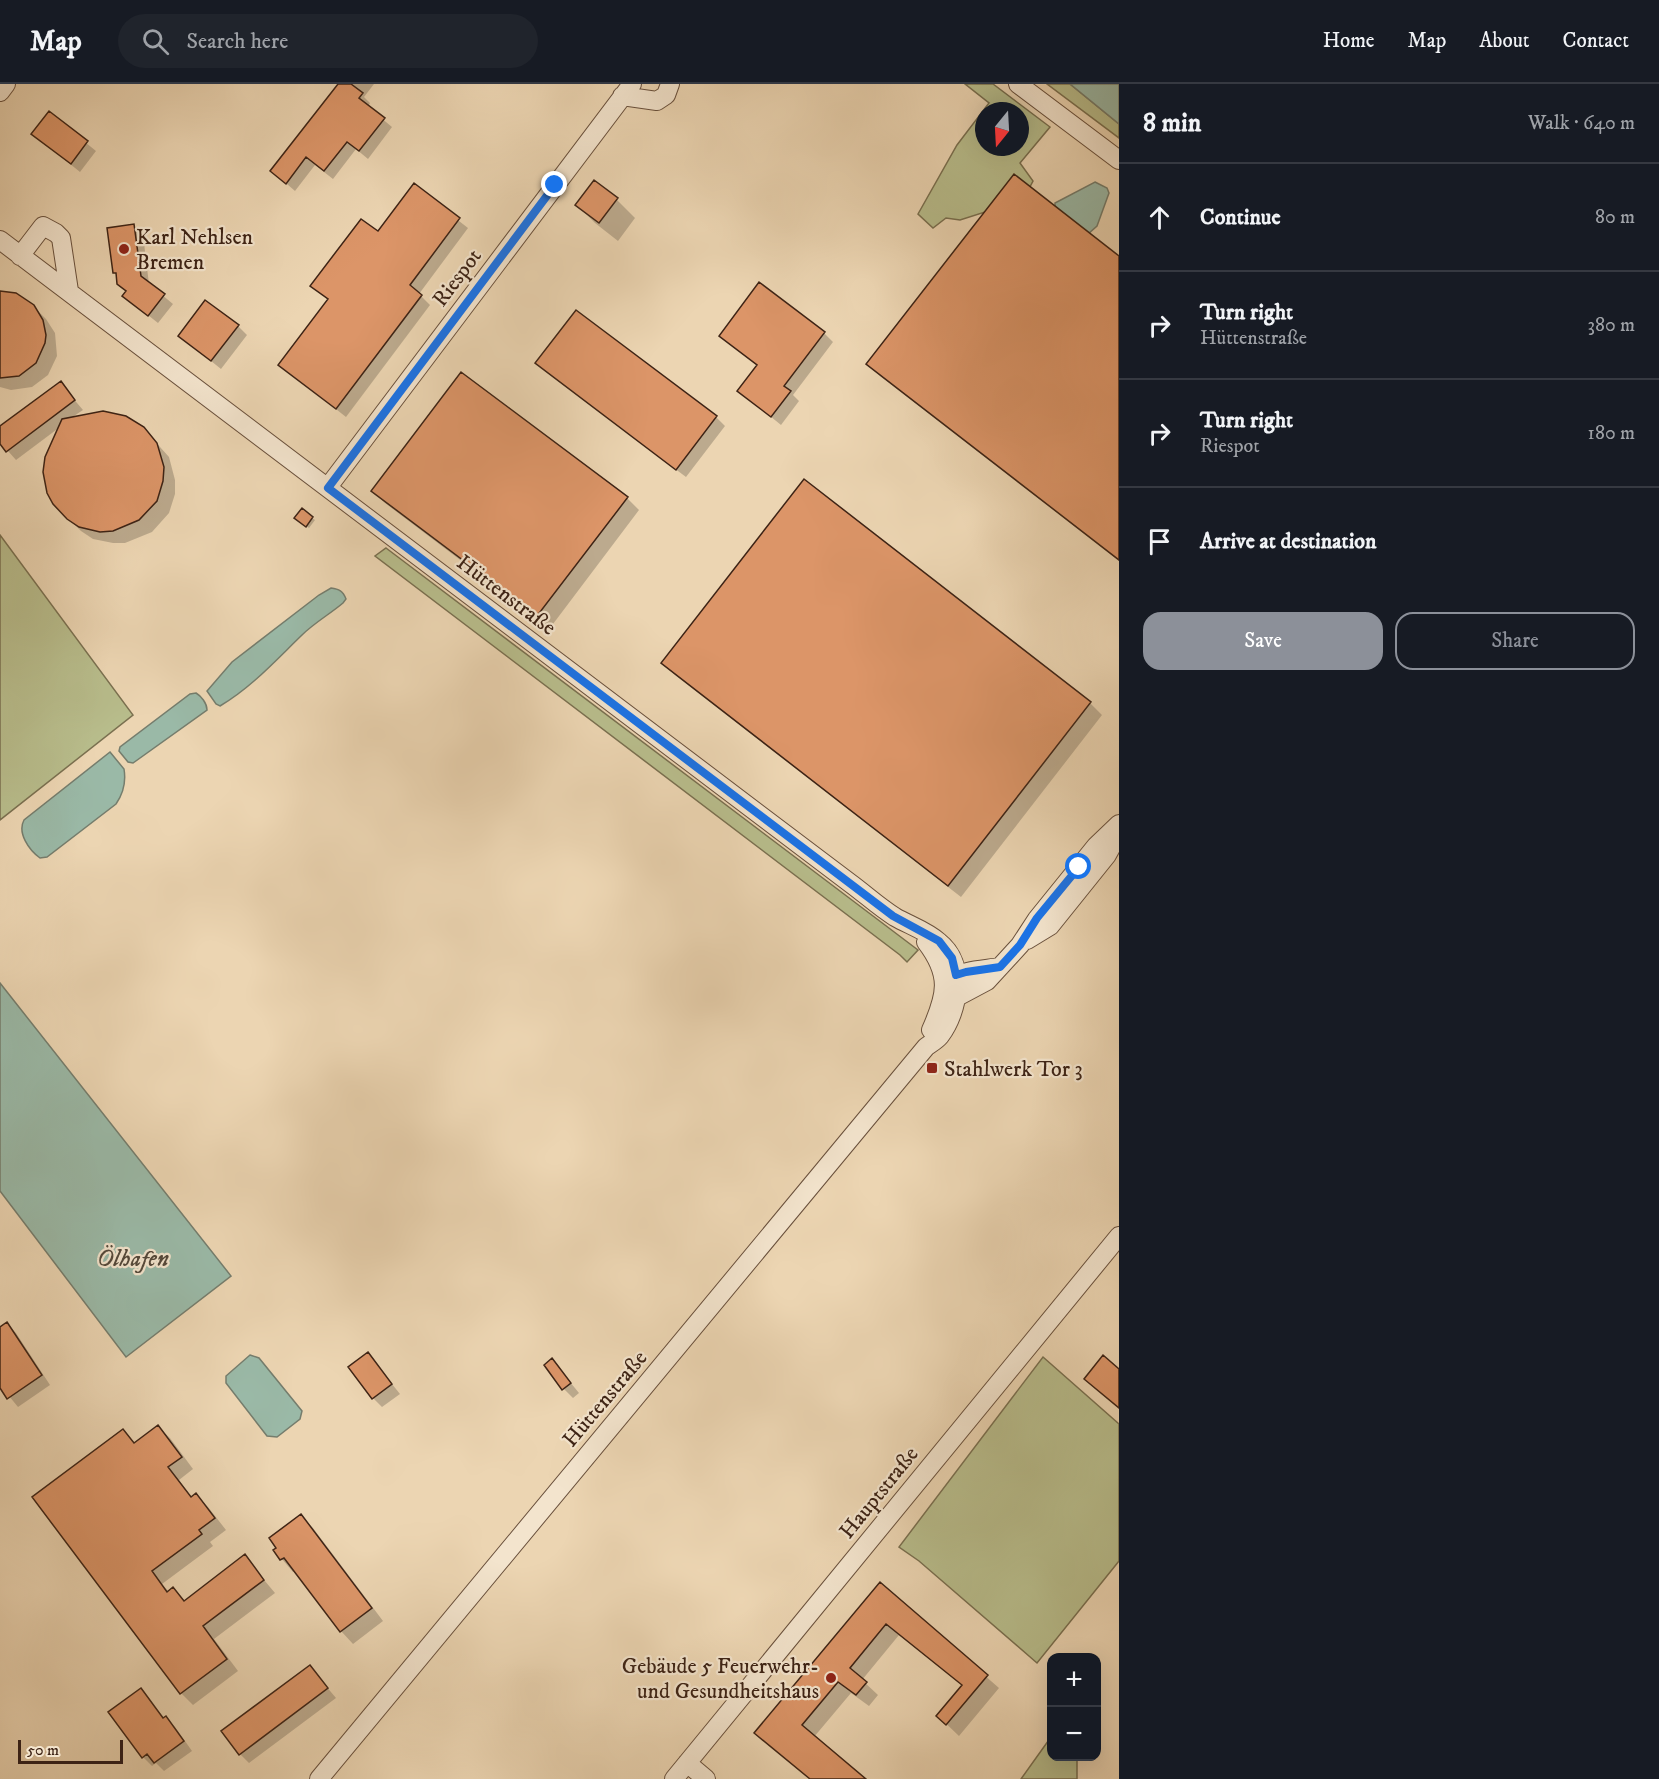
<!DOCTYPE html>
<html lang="en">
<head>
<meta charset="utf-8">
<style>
	:root { --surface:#171b24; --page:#20242c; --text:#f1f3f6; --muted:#9ea1a6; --line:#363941; --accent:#8c9099 }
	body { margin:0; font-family:"IM FELL DW Pica",serif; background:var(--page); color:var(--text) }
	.controls { position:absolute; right:18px; bottom:18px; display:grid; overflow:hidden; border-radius:12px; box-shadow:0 6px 24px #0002 }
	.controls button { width:54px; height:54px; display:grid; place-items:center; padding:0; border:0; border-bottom:2px solid var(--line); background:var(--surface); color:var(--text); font:30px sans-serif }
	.compass { position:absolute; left:975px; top:18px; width:54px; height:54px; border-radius:50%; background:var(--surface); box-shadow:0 6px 24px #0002; rotate:198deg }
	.scale { position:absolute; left:18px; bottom:15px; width:105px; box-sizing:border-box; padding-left:6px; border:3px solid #3d2315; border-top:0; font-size:16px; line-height:21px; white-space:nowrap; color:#3d2315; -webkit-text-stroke:4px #f3e4cd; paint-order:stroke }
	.stop { position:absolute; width:18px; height:18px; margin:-14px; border:4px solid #1a73e8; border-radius:50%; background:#fff }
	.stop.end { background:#1a73e8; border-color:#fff; box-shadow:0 2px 6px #0008 }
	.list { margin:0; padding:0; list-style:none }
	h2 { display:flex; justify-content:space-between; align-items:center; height:78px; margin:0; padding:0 24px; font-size:26px }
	h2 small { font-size:20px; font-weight:400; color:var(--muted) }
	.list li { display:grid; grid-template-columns:39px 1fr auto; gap:18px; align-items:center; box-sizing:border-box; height:108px; padding:0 24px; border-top:2px solid var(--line) }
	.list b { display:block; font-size:22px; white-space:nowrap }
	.list p { margin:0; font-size:20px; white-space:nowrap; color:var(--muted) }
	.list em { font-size:20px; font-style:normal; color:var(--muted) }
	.actions { display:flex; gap:12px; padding:18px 24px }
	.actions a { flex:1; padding:14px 0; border:2px solid var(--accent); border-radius:18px; text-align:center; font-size:21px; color:var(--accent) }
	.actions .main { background:var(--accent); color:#fff }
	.icon { flex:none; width:33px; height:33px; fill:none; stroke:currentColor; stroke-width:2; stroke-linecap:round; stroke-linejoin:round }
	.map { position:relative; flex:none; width:1119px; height:1695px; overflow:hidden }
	header { display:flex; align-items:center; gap:36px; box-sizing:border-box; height:84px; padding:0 30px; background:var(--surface); border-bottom:2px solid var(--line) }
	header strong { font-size:28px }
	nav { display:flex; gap:33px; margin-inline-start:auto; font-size:21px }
	.search { width:420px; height:54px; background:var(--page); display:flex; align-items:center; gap:15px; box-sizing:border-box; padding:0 21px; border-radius:33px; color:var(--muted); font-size:22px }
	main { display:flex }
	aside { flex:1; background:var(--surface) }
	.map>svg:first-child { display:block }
	.green { fill:#b8bd8c; stroke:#7a7050; stroke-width:1.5; fill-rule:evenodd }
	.water { fill:#9ab9a7; stroke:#757d6d; stroke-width:1.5 }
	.shadow { fill:#0003 }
	.building { fill:#dc9568; stroke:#3d2315; stroke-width:1.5 }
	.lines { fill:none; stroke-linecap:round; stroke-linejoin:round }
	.minor-casing { stroke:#69503c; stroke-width:20 }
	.minor { stroke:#f3e4cd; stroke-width:18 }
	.route { stroke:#1a73e8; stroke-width:8 }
	.poi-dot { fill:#8f2418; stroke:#f3e4cd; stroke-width:2 }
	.labels { text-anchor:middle; stroke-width:4.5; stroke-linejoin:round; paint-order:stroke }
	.poi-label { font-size:22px; fill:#3d2315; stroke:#f3e4cd; text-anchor:start }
	.street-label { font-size:22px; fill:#3d2315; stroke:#f3e4cd }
	.water-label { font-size:24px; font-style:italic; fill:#54483a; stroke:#f3e4cd }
</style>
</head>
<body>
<header>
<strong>Map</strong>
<div class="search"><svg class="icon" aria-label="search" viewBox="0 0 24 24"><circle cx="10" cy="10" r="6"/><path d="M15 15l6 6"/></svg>Search here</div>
<nav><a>Home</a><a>Map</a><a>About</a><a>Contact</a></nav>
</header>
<main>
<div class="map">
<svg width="1119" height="1695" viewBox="0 0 1119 1695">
	<rect width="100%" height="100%" fill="#ecd5b2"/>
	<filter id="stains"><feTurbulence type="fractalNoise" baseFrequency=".00333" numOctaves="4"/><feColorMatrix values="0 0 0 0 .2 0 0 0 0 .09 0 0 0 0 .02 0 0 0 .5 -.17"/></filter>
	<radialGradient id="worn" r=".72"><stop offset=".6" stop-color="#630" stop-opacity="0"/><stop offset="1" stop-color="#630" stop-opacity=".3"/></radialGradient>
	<!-- green -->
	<path class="green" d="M965 0H993L1050 43 1020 79 1033 97 1023 116 960 136 946 134 933 144 918 130 957 61 989 19ZM984 27H1020V63H984Z
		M1047 0H1070L1119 40V54Z
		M0 451 133 631 0 736Z
		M386 464 918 866 907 878 900 871 375 472Z
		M1043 1273 1119 1340V1477L1037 1579 919 1477 899 1463Z
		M1051 1653 1052 1672 1077 1673V1695H1021Z"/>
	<!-- water -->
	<path class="water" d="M1070 0H1119V40Z
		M1095 98 1107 104 1109 109 1097 142 1088 150 1055 126V119Z
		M331 504C339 505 343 507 346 515L343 519C330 530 314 539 302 551 276 576 252 603 220 622L216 620 207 607 232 578 319 511Z
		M196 609C201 612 207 619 207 626L133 679 128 678 119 667 120 663 190 610Z
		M110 668 124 685C126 697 123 710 116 720L47 773 40 774C29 766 17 749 24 736Z
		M0 899 231 1192 126 1273 0 1107Z
		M250 1271 259 1274 302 1327 300 1335 277 1353 267 1352 226 1299V1292Z"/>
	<!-- shadow -->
	<path class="shadow" d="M340 0H374L364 13 370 19 368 23 392 43 368 75 356 65 333 95 315 81 295 107 272 87Z
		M49 29 96 67 80 88 33 50Z
		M594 98 617 116 635 134 618 157 595 139 577 121Z
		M414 102 468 144 419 210 430 221 346 333 280 281 329 217 312 202 378 150Z
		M134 142 143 151 149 200 173 220 158 239 124 212 127 208 115 188Z
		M1119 174V477L880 292 868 279Z
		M0 209 33 222 46 235 55 249 57 272 48 291 32 303 11 306 0 303Z
		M238 242 247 251 221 285 180 252Z
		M824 249 833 258 793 311 799 317 781 341 739 307 758 282 720 252Z
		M537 279 716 333 725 342 686 393 546 288Z
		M60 299 83 326 71 334 143 344 169 373 175 396V410L169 429 152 448 125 459H113L93 455 81 447 68 434 60 343 16 376 0 358V343Z
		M804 398 1090 619 1102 631 961 813 675 591 663 579Z
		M373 407 627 414 639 426 550 544 385 419Z
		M312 434 315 436 309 444 298 436Z
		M7 1240 16 1249 50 1301 18 1323 0 1301V1245Z
		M368 1270 400 1310 382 1323 373 1314Z
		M552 1276 579 1309 573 1314 564 1305Z
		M158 1343 170 1354 193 1385 179 1396 192 1414 196 1411 208 1423 226 1446 210 1458 213 1462 162 1500 169 1508 173 1505 185 1517 244 1472 275 1509 214 1555 238 1587 193 1621 181 1609 34 1413 123 1347 136 1360Z
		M301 1432 313 1444 383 1537 353 1560 341 1547 295 1486 293 1488 275 1467Z
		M880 1500 999 1604 959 1652 938 1632 963 1602 899 1551 862 1596 878 1611 869 1622 851 1609 814 1653 863 1695H810L756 1648Z
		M310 1583 336 1614 249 1679 240 1670Z
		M141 1606 165 1635 175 1643 192 1667 164 1687 156 1679 152 1682 143 1673Z"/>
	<!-- building -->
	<path class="building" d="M338 0H351L363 9 359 14 385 34 359 67 347 58 324 87 306 73 286 100 270 87Z
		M49 27 88 57 71 80 31 50Z
		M1014 90 1119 172V476L866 280Z
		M594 96 618 114 599 139 575 121Z
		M414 99 460 134 410 201 422 211 336 325 278 281 328 215 310 202 361 135 378 147Z
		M134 140 141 192 165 210 148 232 122 212 126 207 117 200 116 189H113L107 144Z
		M759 198 825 248 784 302 791 307 771 333 737 307 757 281 719 252Z
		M0 207 16 209 34 221 43 236 46 251 45 259 36 279 19 292 0 294Z
		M205 216 239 241 211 277 178 252Z
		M576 226 717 332 676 386 535 279Z
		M461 288 628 413 537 532 371 407Z
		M61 297 75 316 6 368 0 360V342Z
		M103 327 126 332 144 343 157 359 164 383 163 397 157 417 139 436 113 447 100 448 79 443 67 435 53 420 47 409 43 388 45 373 62 335Z
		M804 395 1091 618 948 802 661 579Z
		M302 424 313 433 306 443 294 434Z
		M7 1238 42 1291 7 1315 0 1304V1243Z
		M368 1268 392 1300 372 1315 348 1283Z
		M1103 1271 1119 1285V1324L1084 1295Z
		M552 1274 571 1299 562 1306 544 1281Z
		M158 1341 182 1373 168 1383 191 1413 196 1409 215 1434 199 1446 202 1450 152 1487 167 1508 173 1503 184 1517 245 1470 264 1496 203 1542 227 1575 180 1610 32 1413 123 1345 134 1359Z
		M301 1430 372 1524 340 1548 284 1474 280 1476 273 1466 276 1464 269 1454Z
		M880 1498 988 1591 946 1641 936 1632 962 1601 886 1540 850 1584 867 1598 856 1611 838 1598 802 1641 866 1695H810L754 1649Z
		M310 1581 328 1604 239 1671 221 1647Z
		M141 1604 163 1634 166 1632 184 1657 154 1679 147 1670 142 1674 108 1628Z"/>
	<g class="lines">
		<!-- minor casing -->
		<g class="minor-casing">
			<path id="minor" d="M1018 0 1119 76
				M0 8 6 0
				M622 12 657 17 666 11 670 0
				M0 156 850 799C865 810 879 823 895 833 909 841 927 847 939 858 967 880 959 927 940 952 937 956 930 960 926 963L319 1695
				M20 172 43 142 56 149 61 154 69 207
				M328 403 632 0
				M1027 856 1050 842 1107 771 1119 749
				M926 858C951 891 947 910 931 946
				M949 898C962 885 982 886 1000 883
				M957 913 987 897 1020 861 1037 835 1096 762 1119 740
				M687 1679 706 1695
				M674 1695 1119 1152"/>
		</g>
		<!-- minor -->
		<use href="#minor" class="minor"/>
	</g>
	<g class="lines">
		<!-- route -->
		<path class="route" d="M555 101 328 404 893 832 939 857 952 874 956 891 966 888 1000 883 1020 861 1037 834 1079 783"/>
	</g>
	<!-- markers -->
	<g class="poi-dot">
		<circle cx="124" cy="165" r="6"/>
		<rect x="926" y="978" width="12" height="12" rx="3"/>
		<circle cx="831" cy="1594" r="6"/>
	</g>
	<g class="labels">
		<!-- poi labels -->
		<g class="poi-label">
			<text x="136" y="160">Karl Nehlsen<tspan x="136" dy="25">Bremen</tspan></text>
			<text x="944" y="992">Stahlwerk Tor 3</text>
			<text x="819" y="1589" text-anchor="end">Gebäude 5 Feuerwehr-<tspan x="819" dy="25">und Gesundheitshaus</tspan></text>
		</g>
		<!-- street labels -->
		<g class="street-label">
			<text transform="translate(456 193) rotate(-53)" y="8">Riespot</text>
			<text transform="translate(507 510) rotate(37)" y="8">Hüttenstraße</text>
			<text transform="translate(604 1314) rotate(-50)" y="8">Hüttenstraße</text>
			<text transform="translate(878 1408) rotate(-51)" y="8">Hauptstraße</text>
		</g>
		<!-- water labels -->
		<g class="water-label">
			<text x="133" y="1182">Ölhafen</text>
		</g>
	</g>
	<rect width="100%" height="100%" filter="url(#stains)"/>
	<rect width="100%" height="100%" fill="url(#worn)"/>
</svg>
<div class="controls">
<button>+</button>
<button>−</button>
</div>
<svg class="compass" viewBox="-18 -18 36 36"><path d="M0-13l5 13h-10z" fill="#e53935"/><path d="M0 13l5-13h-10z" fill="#9ea1a6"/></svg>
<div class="scale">50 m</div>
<div class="stop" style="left:1079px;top:783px"></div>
<div class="stop end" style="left:555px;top:101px"></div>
</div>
<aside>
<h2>8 min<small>Walk · 640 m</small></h2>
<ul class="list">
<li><svg class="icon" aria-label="ahead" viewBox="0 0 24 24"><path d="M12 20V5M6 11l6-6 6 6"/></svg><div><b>Continue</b></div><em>80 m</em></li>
<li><svg class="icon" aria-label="right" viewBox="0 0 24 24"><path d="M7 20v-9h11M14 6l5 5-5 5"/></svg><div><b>Turn right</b><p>Hüttenstraße</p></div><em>380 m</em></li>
<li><svg class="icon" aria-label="right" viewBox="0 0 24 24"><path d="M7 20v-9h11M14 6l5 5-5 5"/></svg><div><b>Turn right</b><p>Riespot</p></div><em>180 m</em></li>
<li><svg class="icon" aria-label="arrive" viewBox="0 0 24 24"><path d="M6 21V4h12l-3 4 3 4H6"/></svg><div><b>Arrive at destination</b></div></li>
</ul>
<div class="actions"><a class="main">Save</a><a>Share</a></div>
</aside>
</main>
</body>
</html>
